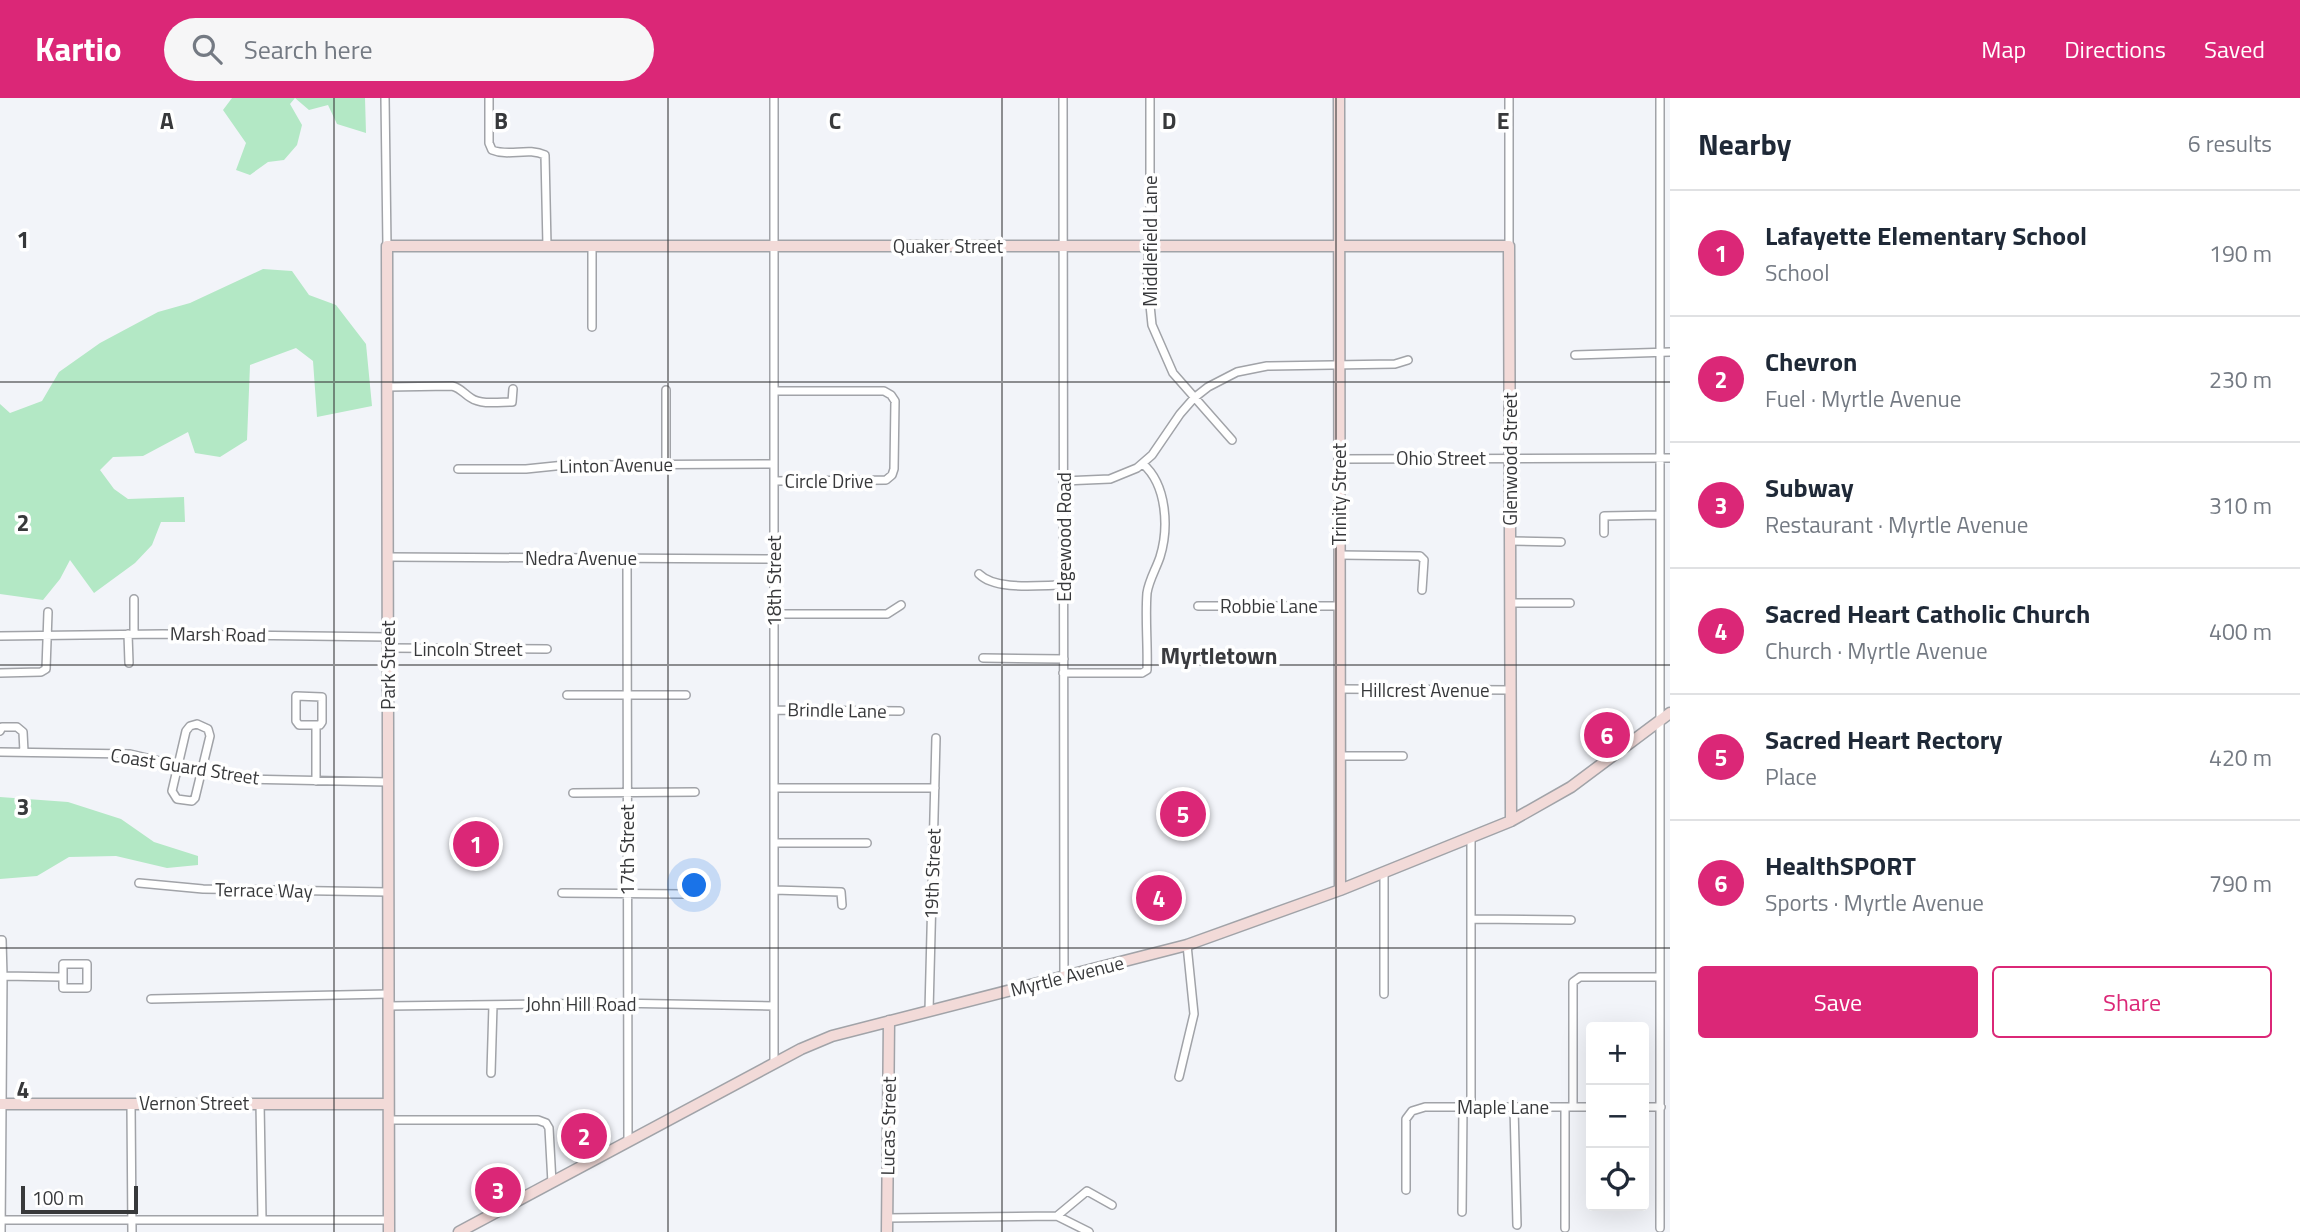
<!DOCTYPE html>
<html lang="en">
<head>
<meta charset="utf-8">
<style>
	:root { --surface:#fff; --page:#f6f6f7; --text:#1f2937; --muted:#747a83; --line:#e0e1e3; --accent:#db2777 }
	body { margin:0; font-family:"Titillium Web",sans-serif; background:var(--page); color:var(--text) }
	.controls { position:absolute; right:21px; bottom:21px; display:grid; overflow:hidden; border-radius:7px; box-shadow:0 7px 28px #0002 }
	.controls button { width:63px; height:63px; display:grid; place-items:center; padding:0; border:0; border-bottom:2px solid var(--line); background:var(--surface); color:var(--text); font:35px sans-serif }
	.scale { position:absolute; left:21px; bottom:18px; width:117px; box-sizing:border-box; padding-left:7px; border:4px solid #38393b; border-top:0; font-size:19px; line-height:24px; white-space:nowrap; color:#38393b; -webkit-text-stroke:5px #fff; paint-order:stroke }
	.you { position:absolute; left:695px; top:788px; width:24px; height:24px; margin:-18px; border:5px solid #fff; border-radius:50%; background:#1a73e8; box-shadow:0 0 0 10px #1a73e833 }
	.badge { display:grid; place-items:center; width:46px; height:46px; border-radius:50%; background:var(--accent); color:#fff; font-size:23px; font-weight:700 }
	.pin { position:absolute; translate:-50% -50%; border:4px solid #fff; box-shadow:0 2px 7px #0006 }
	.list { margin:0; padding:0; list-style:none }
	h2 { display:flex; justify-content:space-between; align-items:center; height:91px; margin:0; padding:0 28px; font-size:30px }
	h2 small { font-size:23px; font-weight:400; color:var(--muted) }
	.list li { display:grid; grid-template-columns:46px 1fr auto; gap:21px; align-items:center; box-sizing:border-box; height:126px; padding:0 28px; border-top:2px solid var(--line) }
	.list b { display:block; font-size:26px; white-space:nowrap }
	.list p { margin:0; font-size:23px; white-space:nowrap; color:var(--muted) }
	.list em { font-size:23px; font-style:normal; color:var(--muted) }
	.actions { display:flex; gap:14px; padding:21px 28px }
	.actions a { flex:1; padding:16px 0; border:2px solid var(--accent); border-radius:7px; text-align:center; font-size:24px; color:var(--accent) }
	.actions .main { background:var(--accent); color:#fff }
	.icon { flex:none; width:38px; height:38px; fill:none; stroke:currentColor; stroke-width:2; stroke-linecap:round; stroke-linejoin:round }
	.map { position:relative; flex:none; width:1670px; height:1134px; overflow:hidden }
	header { display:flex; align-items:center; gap:42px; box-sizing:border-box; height:98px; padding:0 35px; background:var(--accent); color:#fff }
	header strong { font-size:33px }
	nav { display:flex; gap:38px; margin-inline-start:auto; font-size:24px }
	.search { width:490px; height:63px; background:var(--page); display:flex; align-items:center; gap:18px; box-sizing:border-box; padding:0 24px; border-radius:38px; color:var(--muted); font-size:26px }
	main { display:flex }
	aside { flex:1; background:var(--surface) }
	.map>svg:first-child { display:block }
	.green { fill:#b3e8c5 }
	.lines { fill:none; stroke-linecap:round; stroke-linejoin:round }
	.street-casing { stroke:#a1a3a8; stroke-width:10 }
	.secondary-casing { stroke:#a1a3a8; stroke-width:13 }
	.street { stroke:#fff; stroke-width:7 }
	.secondary { stroke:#f2dad8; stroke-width:10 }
	.grid { fill:none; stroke:#38393b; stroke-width:2; stroke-opacity:0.55 }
	.labels { text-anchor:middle; stroke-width:7; stroke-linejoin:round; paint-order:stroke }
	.street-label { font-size:19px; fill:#38393b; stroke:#fff }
	.quarter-label { font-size:23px; font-weight:bold; fill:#3a3b3f; stroke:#fff }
	.grid-label { font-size:23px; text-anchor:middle; font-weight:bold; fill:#38393b; stroke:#fff; stroke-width:7; stroke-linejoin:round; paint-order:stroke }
</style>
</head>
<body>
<header>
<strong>Kartio</strong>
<div class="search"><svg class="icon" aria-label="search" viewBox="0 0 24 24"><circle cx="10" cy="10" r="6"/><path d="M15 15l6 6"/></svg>Search here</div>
<nav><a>Map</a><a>Directions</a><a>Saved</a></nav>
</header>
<main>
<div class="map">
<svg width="1670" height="1134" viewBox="0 0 1670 1134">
	<rect width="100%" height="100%" fill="#f2f4f9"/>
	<!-- green -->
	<path class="green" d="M232 0H365L366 35 337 26 328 7 309 12 295 0 290 6 302 27 297 47 284 62 268 64 250 77 236 72 246 45 223 12Z
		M263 171 292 173 309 197 336 207 366 246 372 308 317 319 313 263 296 250 250 267 247 342 220 359 195 355 188 334 143 358 113 359 100 372 114 391 128 401 184 399 185 424H161L152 447 135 465 94 495 70 462 60 481 43 502 0 496V306L10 315 42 303 59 274 100 245 158 214 190 205Z
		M0 699 68 704 121 721 154 744 198 758V767L167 770 116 758 69 759 37 778 0 781Z"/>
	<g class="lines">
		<!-- street casing -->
		<g class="street-casing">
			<path id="street" d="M385 0 387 148
				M489 0V45L492 52C509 59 528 49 545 57L547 148
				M1063 0 1064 879
				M1150 0V137L1147 177 1152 227 1173 275 1232 342
				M1509 0V148
				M1660 0V1130
				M592 148V229
				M1575 257 1670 254
				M387 289 452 288C461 290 464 296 471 300 481 307 500 304 512 304L513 291
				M666 292V366
				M1339 361 1670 360
				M458 371H526L565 367 774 366
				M774 383 886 382 892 377 894 371 895 303 891 297 884 293H774
				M1063 383 1110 381 1137 370 1152 357 1180 316 1194 300 1208 289 1237 274 1267 268 1395 266 1408 262
				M1604 435V418L1660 417
				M1510 443 1561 444
				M1339 457 1420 458 1424 462 1422 492
				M388 459 774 461
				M627 461 628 1043
				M979 476C996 493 1040 487 1064 487
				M134 501V536
				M1511 505H1570
				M1198 508H1340
				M774 516H887L901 507
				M128 536 129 565
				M0 538 163 536 388 539
				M388 550 547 551
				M983 560 1064 561
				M0 575 41 574 46 571 48 514
				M1063 575H1142L1147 572C1148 547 1145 521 1147 495 1149 482 1156 471 1160 459 1169 430 1167 387 1143 366
				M1340 591 1511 592
				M567 597H686
				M296 598 322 599V624L320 627H299L296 623Z
				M774 612 900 613
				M197 626 208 631 210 638 195 700 192 703 177 701 172 693 186 633 190 628Z
				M316 628V683
				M0 633 2 629H17L23 634 24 654
				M0 654 130 656 236 681 388 684
				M1339 658H1403
				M774 690H935
				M573 695 695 694
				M774 745H867
				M1384 774V896
				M139 785 203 791 388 794
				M774 792 841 794 842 807
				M562 795 683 796
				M1472 821 1571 822
				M0 842H2L3 878 0 875
				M63 866H87V890H63Z
				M151 901 388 896
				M388 908 614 905 774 908
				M929 913 936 640
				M774 966V0
				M491 975 493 907
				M1179 979 1194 916 1187 847
				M260 1005 262 1121
				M131 1006 132 1134
				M1471 1009V740
				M1514 1009 1517 1127
				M1573 1009V884L1580 879H1659
				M1644 1009H1661
				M388 1022H538L546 1025 549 1030 552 1085
				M1406 1092V1021L1412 1013 1425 1009H1591
				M1462 1114 1463 1009
				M1057 1118 1087 1093 1112 1107
				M887 1120 1057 1118 1089 1134
				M0 1122H389
				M1565 1130V1009
				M1 1134 3 878 62 879"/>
		</g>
		<!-- secondary casing -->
		<g class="secondary-casing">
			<path id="secondary" d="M1339 0 1340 792
				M0 1006H388
				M389 1134 387 148H1509L1511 723
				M459 1134 801 951 832 938 1187 847 1340 792 1511 723 1571 689 1670 615
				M887 1134 889 923"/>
		</g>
		<!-- street -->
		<use href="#street" class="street"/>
		<!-- secondary -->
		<use href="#secondary" class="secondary"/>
	</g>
	<!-- grid -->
	<path class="grid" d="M334 0V1134M668 0V1134M1002 0V1134M1336 0V1134M0 284H1670M0 567H1670M0 850H1670"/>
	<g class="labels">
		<!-- street labels -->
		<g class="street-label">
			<text transform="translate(1150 143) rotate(-90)" y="7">Middlefield Lane</text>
			<text x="948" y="155">Quaker Street</text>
			<text x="1441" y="367">Ohio Street</text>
			<text transform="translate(1510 361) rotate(-90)" y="7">Glenwood Street</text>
			<text transform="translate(616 367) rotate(-1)" y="7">Linton Avenue</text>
			<text x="829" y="390">Circle Drive</text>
			<text transform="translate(1339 396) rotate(-90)" y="7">Trinity Street</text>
			<text transform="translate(1064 439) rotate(-90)" y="7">Edgewood Road</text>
			<text x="581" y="467">Nedra Avenue</text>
			<text transform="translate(774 483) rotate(-90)" y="7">18th Street</text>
			<text x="1269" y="515">Robbie Lane</text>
			<text transform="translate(218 536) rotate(1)" y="7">Marsh Road</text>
			<text x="468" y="558">Lincoln Street</text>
			<text transform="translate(388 567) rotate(-90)" y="7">Park Street</text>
			<text x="1425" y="599">Hillcrest Avenue</text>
			<text transform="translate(837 612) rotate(1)" y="7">Brindle Lane</text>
			<text transform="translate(185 668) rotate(9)" y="7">Coast Guard Street</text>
			<text transform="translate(627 752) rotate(-90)" y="7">17th Street</text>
			<text transform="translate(932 776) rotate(-88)" y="7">19th Street</text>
			<text transform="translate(264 792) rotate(1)" y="7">Terrace Way</text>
			<text transform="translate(1067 878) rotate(-14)" y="7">Myrtle Avenue</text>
			<text x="581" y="913">John Hill Road</text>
			<text x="194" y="1012">Vernon Street</text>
			<text x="1503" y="1016">Maple Lane</text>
			<text transform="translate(888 1028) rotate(-89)" y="7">Lucas Street</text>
		</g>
		<!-- quarter labels -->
		<g class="quarter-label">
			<text x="1219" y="566">Myrtletown</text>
		</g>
	</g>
	<g class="grid-label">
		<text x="167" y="31">A</text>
		<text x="501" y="31">B</text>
		<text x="835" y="31">C</text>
		<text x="1169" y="31">D</text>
		<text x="1503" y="31">E</text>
		<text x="23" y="150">1</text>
		<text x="23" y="433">2</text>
		<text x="23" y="717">3</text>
		<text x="23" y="1000">4</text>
	</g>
</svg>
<div class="controls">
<button>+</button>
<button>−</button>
<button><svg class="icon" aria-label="locate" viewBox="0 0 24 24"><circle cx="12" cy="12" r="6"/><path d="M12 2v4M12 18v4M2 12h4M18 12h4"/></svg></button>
</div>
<div class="scale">100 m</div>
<div class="you"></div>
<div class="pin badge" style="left:476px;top:746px">1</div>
<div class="pin badge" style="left:584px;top:1038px">2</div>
<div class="pin badge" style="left:498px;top:1092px">3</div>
<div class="pin badge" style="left:1159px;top:800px">4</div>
<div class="pin badge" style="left:1183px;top:716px">5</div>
<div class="pin badge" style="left:1607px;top:637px">6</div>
</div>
<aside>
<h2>Nearby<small>6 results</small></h2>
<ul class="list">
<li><span class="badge">1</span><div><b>Lafayette Elementary School</b><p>School</p></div><em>190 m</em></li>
<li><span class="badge">2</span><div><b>Chevron</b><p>Fuel · Myrtle Avenue</p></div><em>230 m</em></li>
<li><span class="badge">3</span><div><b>Subway</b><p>Restaurant · Myrtle Avenue</p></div><em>310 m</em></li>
<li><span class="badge">4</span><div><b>Sacred Heart Catholic Church</b><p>Church · Myrtle Avenue</p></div><em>400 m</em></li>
<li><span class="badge">5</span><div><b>Sacred Heart Rectory</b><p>Place</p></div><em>420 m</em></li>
<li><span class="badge">6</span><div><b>HealthSPORT</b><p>Sports · Myrtle Avenue</p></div><em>790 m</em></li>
</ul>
<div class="actions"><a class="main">Save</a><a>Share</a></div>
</aside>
</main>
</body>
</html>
